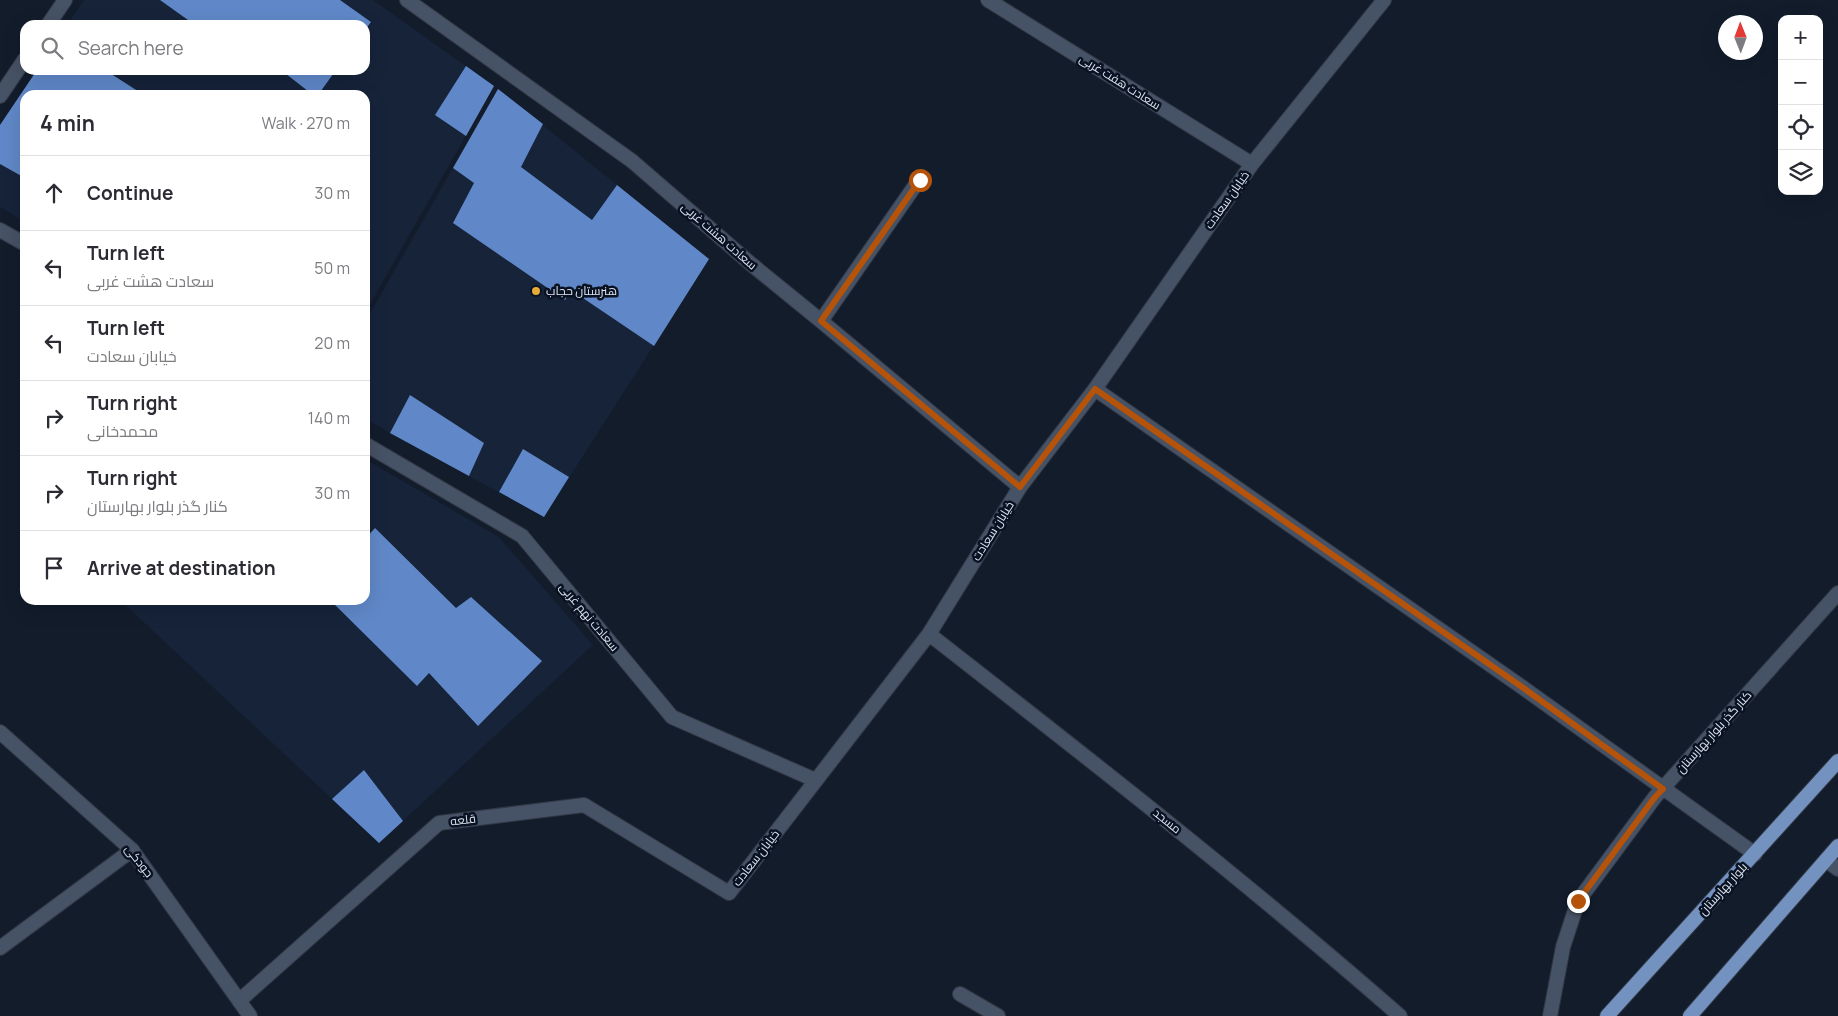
<!DOCTYPE html>
<html lang="en">
<head>
<meta charset="utf-8">
<style>
	:root { --surface:#fff; --page:#f2f2f3; --text:#2b2b33; --muted:#7c7c81; --line:#e1e1e2 }
	body { margin:0; font-family:Manrope,Cairo,sans-serif; background:var(--page); color:var(--text) }
	.controls { position:absolute; right:15px; top:15px; display:grid; overflow:hidden; border-radius:10px; box-shadow:0 5px 20px #0002 }
	.controls button { width:45px; height:45px; display:grid; place-items:center; padding:0; border:0; border-bottom:1px solid var(--line); background:var(--surface); color:var(--text); font:25px sans-serif }
	.compass { position:absolute; left:1718px; top:15px; width:45px; height:45px; border-radius:50%; background:var(--surface); box-shadow:0 5px 20px #0002; rotate:359deg }
	.stop { position:absolute; width:15px; height:15px; margin:-11px; border:4px solid #b45309; border-radius:50%; background:#fff }
	.stop.end { background:#b45309; border-color:#fff; box-shadow:0 1px 5px #0008 }
	.list { margin:0; padding:0; list-style:none }
	h2 { display:flex; justify-content:space-between; align-items:center; height:65px; margin:0; padding:0 20px; font-size:21px }
	h2 small { font-size:16px; font-weight:400; color:var(--muted) }
	.list li { display:grid; grid-template-columns:32px 1fr auto; gap:15px; align-items:center; box-sizing:border-box; height:75px; padding:0 20px; border-top:1px solid var(--line) }
	.list b { display:block; font-size:19px; white-space:nowrap }
	.list p { margin:0; font-size:16px; white-space:nowrap; color:var(--muted) }
	.list em { font-size:16px; font-style:normal; color:var(--muted) }
	.icon { flex:none; width:28px; height:28px; fill:none; stroke:currentColor; stroke-width:2; stroke-linecap:round; stroke-linejoin:round }
	.map { position:relative; flex:none; width:1838px; height:1016px; overflow:hidden }
	.search { position:absolute; background:var(--surface); box-shadow:0 5px 20px #0002; left:20px; top:20px; width:350px; height:55px; display:flex; align-items:center; gap:12px; box-sizing:border-box; padding:0 18px; border-radius:15px; color:var(--muted); font-size:19px }
	.panel { position:absolute; background:var(--surface); box-shadow:0 5px 20px #0002; left:20px; top:90px; width:350px; height:515px; border-radius:15px }
	.map>svg:first-child { display:block }
	.built { fill:#162339 }
	.building { fill:#6088c8 }
	.lines { fill:none; stroke-linecap:round; stroke-linejoin:round }
	.service-casing { stroke:#323744; stroke-width:16 }
	.minor-casing { stroke:#323744; stroke-width:16 }
	.primary-casing { stroke:#323744; stroke-width:16 }
	.service { stroke:#465265; stroke-width:14 }
	.minor { stroke:#465265; stroke-width:14 }
	.primary { stroke:#7492c0; stroke-width:14 }
	.route { stroke:#b45309; stroke-width:6 }
	.poi-dot { fill:#e8ab37; stroke:#091222; stroke-width:2 }
	.labels { text-anchor:middle; stroke-width:5; stroke-linejoin:round; paint-order:stroke }
	.street-label { font-size:12px; fill:#dee5f0; stroke:#091222 }
	.poi-label { font-size:12px; fill:#dee5f0; stroke:#091222; text-anchor:start }
</style>
</head>
<body>
<div class="map">
<svg width="1838" height="1016" viewBox="0 0 1838 1016">
	<rect width="100%" height="100%" fill="#121c2b"/>
	<!-- built -->
	<path class="built" d="M84 0H373L494 86 365 313V95H25V222L0 207V125L37 70H365V25H67Z
		M498 89 709 259 544 517 365 419V322Z
		M365 459 499 537 593 645 379 843 120 600H365Z"/>
	<!-- building -->
	<path class="building" d="M160 0H340L371 22 365 30V25H195Z
		M466 66 494 86 466 136 435 115Z
		M37 70H105L144 95H25V178L0 164V125Z
		M281 70H336L318 95H313Z
		M498 89 543 124 521 167 592 220 617 185 709 259 654 346 571 290 565 300 453 223 474 183 453 168Z
		M410 395 484 443 469 476 390 433Z
		M523 449 569 477 544 517 499 492Z
		M375 528 456 608 471 597 542 661 478 726 429 673 417 686 330 600H365V539Z
		M364 770 403 821 379 843 332 799Z"/>
	<g class="lines">
		<!-- service casing -->
		<g class="service-casing">
			<path id="service" d="M0 948 132 850"/>
		</g>
		<!-- minor casing -->
		<g class="minor-casing">
			<path id="minor" d="M407 0 632 161 751 264 821 321 1020 487
				M988 0 1252 164
				M48 25 65 0
				M0 96 25 59
				M0 230 25 244
				M821 321 919 180
				M1095 389 1522 687 1755 854
				M365 444 522 536 672 717 815 780
				M929 634C1088 758 1248 883 1400 1016
				M0 732 132 850 250 1016
				M1826 860 1838 869
				M960 994 998 1016
				M239 1001 439 823 584 805 729 893 929 634 1020 487 1095 389 1252 164 1384 0
				M1550 1016 1563 947 1578 901 1655 797 1838 593"/>
		</g>
		<!-- primary casing -->
		<g class="primary-casing">
			<path id="primary" d="M1607 1016 1838 761
				M1690 1016 1838 846"/>
		</g>
		<!-- service -->
		<use href="#service" class="service"/>
		<!-- minor -->
		<use href="#minor" class="minor"/>
		<!-- primary -->
		<use href="#primary" class="primary"/>
	</g>
	<g class="lines">
		<!-- route -->
		<path class="route" d="M920 180 821 321 1020 487 1095 389 1522 687 1663 789 1655 797 1578 901"/>
	</g>
	<!-- markers -->
	<circle class="poi-dot" cx="536" cy="291" r="5"/>
	<g class="labels">
		<!-- street labels -->
		<g class="street-label">
			<text transform="translate(1120 82) rotate(32)" y="4">سعادت هفت غربی</text>
			<text transform="translate(1227 200) rotate(-55)" y="4">خیابان سعادت</text>
			<text transform="translate(719 236) rotate(41)" y="4">سعادت هشت غربی</text>
			<text transform="translate(993 531) rotate(-58)" y="4">خیابان سعادت</text>
			<text transform="translate(589 617) rotate(50)" y="4">سعادت نهم غربی</text>
			<text transform="translate(1714 732) rotate(-48)" y="4">کنار گذر بلوار بهارستان</text>
			<text transform="translate(463 820) rotate(-7)" y="4">قلعه</text>
			<text transform="translate(1167 821) rotate(39)" y="4">مسجد</text>
			<text transform="translate(756 858) rotate(-52)" y="4">خیابان سعادت</text>
			<text transform="translate(139 861) rotate(52)" y="4">جودکی</text>
			<text transform="translate(1723 889) rotate(-48)" y="4">بلوار بهارستان</text>
		</g>
		<!-- poi labels -->
		<g class="poi-label">
			<text x="546" y="295">هنرستان حجاب</text>
		</g>
	</g>
</svg>
<div class="controls">
<button>+</button>
<button>−</button>
<button><svg class="icon" aria-label="locate" viewBox="0 0 24 24"><circle cx="12" cy="12" r="6"/><path d="M12 2v4M12 18v4M2 12h4M18 12h4"/></svg></button>
<button><svg class="icon" aria-label="layers" viewBox="0 0 24 24"><path d="M12 4l9 5-9 5-9-5zM3 14l9 5 9-5"/></svg></button>
</div>
<svg class="compass" viewBox="-18 -18 36 36"><path d="M0-13l5 13h-10z" fill="#e53935"/><path d="M0 13l5-13h-10z" fill="#7c7c81"/></svg>
<div class="stop" style="left:920px;top:180px"></div>
<div class="stop end" style="left:1578px;top:901px"></div>
<div class="search"><svg class="icon" aria-label="search" viewBox="0 0 24 24"><circle cx="10" cy="10" r="6"/><path d="M15 15l6 6"/></svg>Search here</div>
<section class="panel">
<h2>4 min<small>Walk · 270 m</small></h2>
<ul class="list">
<li><svg class="icon" aria-label="ahead" viewBox="0 0 24 24"><path d="M12 20V5M6 11l6-6 6 6"/></svg><div><b>Continue</b></div><em>30 m</em></li>
<li><svg class="icon" aria-label="left" viewBox="0 0 24 24"><path d="M17 20v-9H6M10 6l-5 5 5 5"/></svg><div><b>Turn left</b><p>سعادت هشت غربی</p></div><em>50 m</em></li>
<li><svg class="icon" aria-label="left" viewBox="0 0 24 24"><path d="M17 20v-9H6M10 6l-5 5 5 5"/></svg><div><b>Turn left</b><p>خیابان سعادت</p></div><em>20 m</em></li>
<li><svg class="icon" aria-label="right" viewBox="0 0 24 24"><path d="M7 20v-9h11M14 6l5 5-5 5"/></svg><div><b>Turn right</b><p>محمدخانی</p></div><em>140 m</em></li>
<li><svg class="icon" aria-label="right" viewBox="0 0 24 24"><path d="M7 20v-9h11M14 6l5 5-5 5"/></svg><div><b>Turn right</b><p>کنار گذر بلوار بهارستان</p></div><em>30 m</em></li>
<li><svg class="icon" aria-label="arrive" viewBox="0 0 24 24"><path d="M6 21V4h12l-3 4 3 4H6"/></svg><div><b>Arrive at destination</b></div></li>
</ul>
</section>
</div>
</body>
</html>
